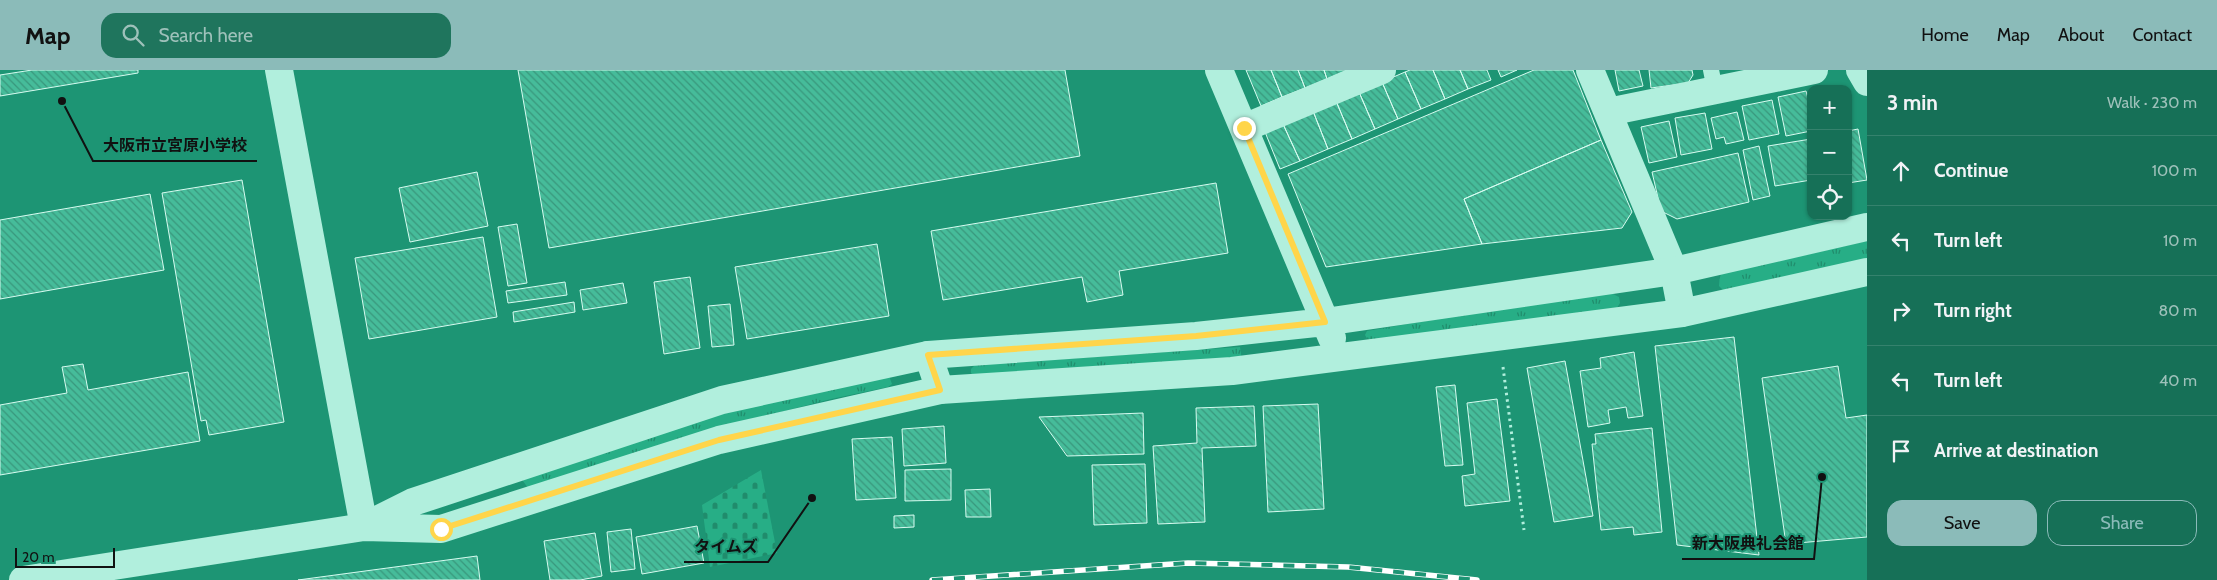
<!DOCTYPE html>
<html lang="en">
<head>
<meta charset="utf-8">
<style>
	:root { --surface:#167057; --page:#1f755d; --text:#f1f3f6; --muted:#9ec1ba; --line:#35826d; --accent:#8bbbb9 }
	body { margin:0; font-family:Cabin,"Noto Sans JP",sans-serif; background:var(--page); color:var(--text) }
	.controls { position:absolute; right:15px; top:15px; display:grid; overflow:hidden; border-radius:10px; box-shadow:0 1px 4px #0004 }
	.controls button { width:45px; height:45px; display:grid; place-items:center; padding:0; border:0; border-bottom:1px solid var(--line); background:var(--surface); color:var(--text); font:25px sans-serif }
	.scale { position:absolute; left:15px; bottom:12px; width:100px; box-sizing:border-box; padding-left:5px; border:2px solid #111; border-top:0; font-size:14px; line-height:18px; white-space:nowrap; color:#111; -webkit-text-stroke:4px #1d9574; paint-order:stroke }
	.stop { position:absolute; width:15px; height:15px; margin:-11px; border:4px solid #ffd54a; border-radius:50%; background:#fff }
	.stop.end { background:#ffd54a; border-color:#fff; box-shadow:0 1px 5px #0008 }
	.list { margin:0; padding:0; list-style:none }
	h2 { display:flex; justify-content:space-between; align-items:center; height:65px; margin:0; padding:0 20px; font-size:21px }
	h2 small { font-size:16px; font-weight:400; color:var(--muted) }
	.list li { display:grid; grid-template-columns:32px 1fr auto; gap:15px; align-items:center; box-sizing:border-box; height:70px; padding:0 20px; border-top:1px solid var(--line) }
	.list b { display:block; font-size:19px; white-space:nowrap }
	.list em { font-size:16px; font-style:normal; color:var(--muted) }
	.actions { display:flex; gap:10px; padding:15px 20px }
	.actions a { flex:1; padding:11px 0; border:1px solid var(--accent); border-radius:15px; text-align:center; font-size:18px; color:var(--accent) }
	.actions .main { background:var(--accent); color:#111 }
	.icon { flex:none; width:28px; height:28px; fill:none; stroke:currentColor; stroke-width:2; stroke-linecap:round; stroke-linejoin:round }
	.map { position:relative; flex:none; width:1867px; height:510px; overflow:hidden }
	header { display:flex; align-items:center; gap:30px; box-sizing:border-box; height:70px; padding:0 25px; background:var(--accent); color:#111 }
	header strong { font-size:24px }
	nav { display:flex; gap:28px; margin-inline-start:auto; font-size:18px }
	.search { width:350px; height:45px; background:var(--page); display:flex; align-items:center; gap:12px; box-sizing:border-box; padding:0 18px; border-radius:15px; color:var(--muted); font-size:19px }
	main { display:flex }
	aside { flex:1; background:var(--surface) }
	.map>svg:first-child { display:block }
	.grass { fill:url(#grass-tufts) }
	.cemetery { fill:url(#cemetery-stones) }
	.building { fill:url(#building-back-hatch); stroke:#d7fbf0 }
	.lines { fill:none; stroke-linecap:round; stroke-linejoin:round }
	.path { stroke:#b1efdd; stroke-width:3; stroke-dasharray:2.5 4; stroke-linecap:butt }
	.service { stroke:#b1efdd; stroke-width:16 }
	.minor { stroke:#b1efdd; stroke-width:28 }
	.tertiary { stroke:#b1efdd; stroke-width:28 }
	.rail-casing { stroke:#fff; stroke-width:5.5 }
	.rail { stroke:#1d9574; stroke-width:4; stroke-dasharray:11; stroke-linecap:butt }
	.route { stroke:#ffd54a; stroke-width:6 }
	.leader { fill:none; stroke:#111; stroke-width:2 }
	.callout-dot { fill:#111; stroke:#1d9574; stroke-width:2 }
	.callout-label { font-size:16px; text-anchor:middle; font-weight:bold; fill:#111; stroke:#1d9574; stroke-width:4; stroke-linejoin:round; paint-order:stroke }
</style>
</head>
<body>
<header>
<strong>Map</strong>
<div class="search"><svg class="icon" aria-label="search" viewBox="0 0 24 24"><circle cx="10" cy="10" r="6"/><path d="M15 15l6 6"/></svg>Search here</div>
<nav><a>Home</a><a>Map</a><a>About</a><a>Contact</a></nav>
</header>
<main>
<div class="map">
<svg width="1867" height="510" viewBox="0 0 1867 510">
	<defs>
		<pattern id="grass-tufts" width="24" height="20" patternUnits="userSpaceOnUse" patternTransform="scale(1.25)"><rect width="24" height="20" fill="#27ae86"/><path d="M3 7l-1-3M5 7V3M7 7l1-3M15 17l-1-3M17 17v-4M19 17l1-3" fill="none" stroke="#208c6c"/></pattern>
		<pattern id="cemetery-stones" width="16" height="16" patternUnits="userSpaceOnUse" patternTransform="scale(1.25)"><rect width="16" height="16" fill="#27ae86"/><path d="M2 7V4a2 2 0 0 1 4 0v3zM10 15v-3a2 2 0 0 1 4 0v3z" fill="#208c6c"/></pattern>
		<pattern id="building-back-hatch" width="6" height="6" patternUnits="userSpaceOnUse" patternTransform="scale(1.25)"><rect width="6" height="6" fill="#46bc9a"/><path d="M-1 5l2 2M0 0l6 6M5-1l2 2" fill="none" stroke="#39977c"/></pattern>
	</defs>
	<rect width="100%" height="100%" fill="#1d9574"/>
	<!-- grass -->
	<path class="grass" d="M1867 171V191L1725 222 1719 216 1720 204Z
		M1611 223 1619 227 1620 233 1615 241 1369 272 1365 265 1367 261 1460 245Z
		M1240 277 1242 291 975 307 971 303V299L975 295Z
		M889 306 892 314 888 317 831 329 703 362 528 418 523 411 524 405 709 346Z"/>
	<!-- cemetery -->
	<path class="cemetery" d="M761 400 777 483 710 497 702 435Z"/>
	<!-- building -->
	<path class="building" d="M32 0H138V3L0 26V5Z
		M518 0H1065L1080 86 549 178Z
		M1246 0H1271L1282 27 1261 36Z
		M1271 0H1298L1305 18 1282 27Z
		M1298 0H1324L1327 9 1305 18Z
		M1324 0H1348L1327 9Z
		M1410 0H1433L1445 29 1421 39 1405 2Z
		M1433 0H1460L1468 19 1445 29Z
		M1460 0H1487L1491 10 1468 19Z
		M1498 0H1517L1501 7Z
		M1534 0H1573L1601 70 1464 129 1482 174 1326 197 1288 104Z
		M1615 0H1639L1643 16 1619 21Z
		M1649 0H1692L1693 5 1688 13 1651 18Z
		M1405 2 1421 39 1398 49 1382 12Z
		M1382 12 1398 49 1375 59 1359 22Z
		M1806 21 1811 40V61L1786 66 1778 27Z
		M1359 22 1375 59 1352 69 1336 31Z
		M1772 30 1779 64 1749 70 1742 36Z
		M1336 31 1352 69 1328 79 1313 41Z
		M1313 41 1328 79 1300 91 1283 54Z
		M1737 42 1744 70 1726 74 1724 67 1716 69 1711 48Z
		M1705 43 1712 79 1681 85 1675 48Z
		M1669 51 1677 87 1649 93 1641 57Z
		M1283 54 1300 91 1280 99 1265 62Z
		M1858 59 1867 110 1848 113V61Z
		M1811 69V110L1775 116 1768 76Z
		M1601 70 1632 142 1622 158 1482 174 1464 129Z
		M1759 76 1770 126 1753 130 1743 80Z
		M1738 83 1749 132 1677 149 1661 141 1652 102Z
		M477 102 488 156 410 172 399 118Z
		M242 110 284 352 209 365 206 350 201 351 162 123Z
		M1216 113 1228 183 1119 201 1123 225 1087 232 1082 207 943 230 931 161Z
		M150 124 164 200 0 229V150Z
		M517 154 527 213 508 216 498 157Z
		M483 167 497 247 369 269 355 188Z
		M877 174 889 246 747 269 735 197Z
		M690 207 700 278 664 284 654 212Z
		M565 212 567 225 508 233 506 221Z
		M623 213 627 233 583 240 580 220Z
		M574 232 575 242 514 252 513 242Z
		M730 234 734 275 712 277 708 236Z
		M1734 267 1759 485 1677 475 1655 276Z
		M1634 282 1643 346 1628 348 1626 337 1608 340 1610 353 1588 357 1580 301 1601 298 1600 288Z
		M1565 291 1593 446 1554 452 1527 298Z
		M83 294 88 320 188 302 200 371 0 405V335L67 323 62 297Z
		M1838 296 1846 348 1867 345V467L1786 474 1762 308Z
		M1455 315 1463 395 1445 396 1436 317Z
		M1497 329 1510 431 1465 436 1462 406 1475 404 1467 333Z
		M1318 334 1324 439 1268 442 1263 336Z
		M1254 336 1256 376 1202 378 1205 452 1158 454 1153 376 1197 373 1196 338Z
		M1143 343 1144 384 1067 386 1039 347Z
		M944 356 946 393 904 396 902 359Z
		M1652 358 1662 462 1634 465 1633 457 1601 460 1592 374H1596L1595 364Z
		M892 367 896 428 856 430 852 369Z
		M1145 394 1147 453 1094 455 1092 395Z
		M951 399V430L905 431V400Z
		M990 419 991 447H966L965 420Z
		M914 445V457L894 458V446Z
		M697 456 704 493 642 504 636 467Z
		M631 459 635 499 611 502 607 462Z
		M595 463 602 506 580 510H550L544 471Z
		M477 486 480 510H298Z"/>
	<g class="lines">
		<!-- path -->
		<path class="path" d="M1503 297 1524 460"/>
		<!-- service -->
		<path class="service" d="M1711 0 1715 20"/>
		<!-- minor -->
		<path class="minor" d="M1590 0 1674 201 1682 243
			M1608 42 1814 0
			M1244 58 1382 0
			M928 285 940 320"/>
		<!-- tertiary -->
		<path class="tertiary" d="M279 0 364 457
			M1219 0 1332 268
			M1860 0 1867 12
			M367 455 413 432 722 330 928 285 1196 266 1325 252 1674 201 1867 157
			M23 510 364 457 441 459 719 370 940 320 1232 301 1682 243 1867 202"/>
		<!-- rail casing -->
		<g class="rail-casing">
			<path id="rail" d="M932 510 1188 493 1348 497 1477 510"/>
		</g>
		<!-- rail -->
		<use href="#rail" class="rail"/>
	</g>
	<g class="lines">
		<!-- route -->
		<path class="route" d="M441 459 719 370 940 320 928 285 1196 266 1325 252 1244 58"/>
	</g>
	<!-- callouts -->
	<path class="leader" d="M62 31L93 91H257M1822 407L1814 489H1682M812 428L768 492H684"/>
	<g class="callout-dot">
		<circle cx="62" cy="31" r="5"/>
		<circle cx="1822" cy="407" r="5"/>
		<circle cx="812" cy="428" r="5"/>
	</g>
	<g class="callout-label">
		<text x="175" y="81">大阪市立宮原小学校</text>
		<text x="1748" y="479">新大阪典礼会館</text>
		<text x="726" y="482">タイムズ</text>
	</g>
</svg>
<div class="controls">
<button>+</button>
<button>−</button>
<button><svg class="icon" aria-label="locate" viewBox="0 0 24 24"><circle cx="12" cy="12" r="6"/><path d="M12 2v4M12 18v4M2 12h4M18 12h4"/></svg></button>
</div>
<div class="scale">20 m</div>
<div class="stop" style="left:441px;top:459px"></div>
<div class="stop end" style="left:1244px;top:58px"></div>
</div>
<aside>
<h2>3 min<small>Walk · 230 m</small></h2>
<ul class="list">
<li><svg class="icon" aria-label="ahead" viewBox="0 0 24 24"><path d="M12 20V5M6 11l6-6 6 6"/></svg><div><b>Continue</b></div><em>100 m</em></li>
<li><svg class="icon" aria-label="left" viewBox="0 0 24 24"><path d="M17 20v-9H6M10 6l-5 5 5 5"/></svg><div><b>Turn left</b></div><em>10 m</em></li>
<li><svg class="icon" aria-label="right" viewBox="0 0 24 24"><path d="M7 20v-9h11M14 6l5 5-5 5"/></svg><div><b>Turn right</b></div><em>80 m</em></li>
<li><svg class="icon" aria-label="left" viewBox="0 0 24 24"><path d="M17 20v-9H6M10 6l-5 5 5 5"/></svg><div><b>Turn left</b></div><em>40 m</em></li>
<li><svg class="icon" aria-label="arrive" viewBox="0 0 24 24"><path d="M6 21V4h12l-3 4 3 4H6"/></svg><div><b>Arrive at destination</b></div></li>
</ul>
<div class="actions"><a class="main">Save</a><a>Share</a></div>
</aside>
</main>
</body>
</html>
